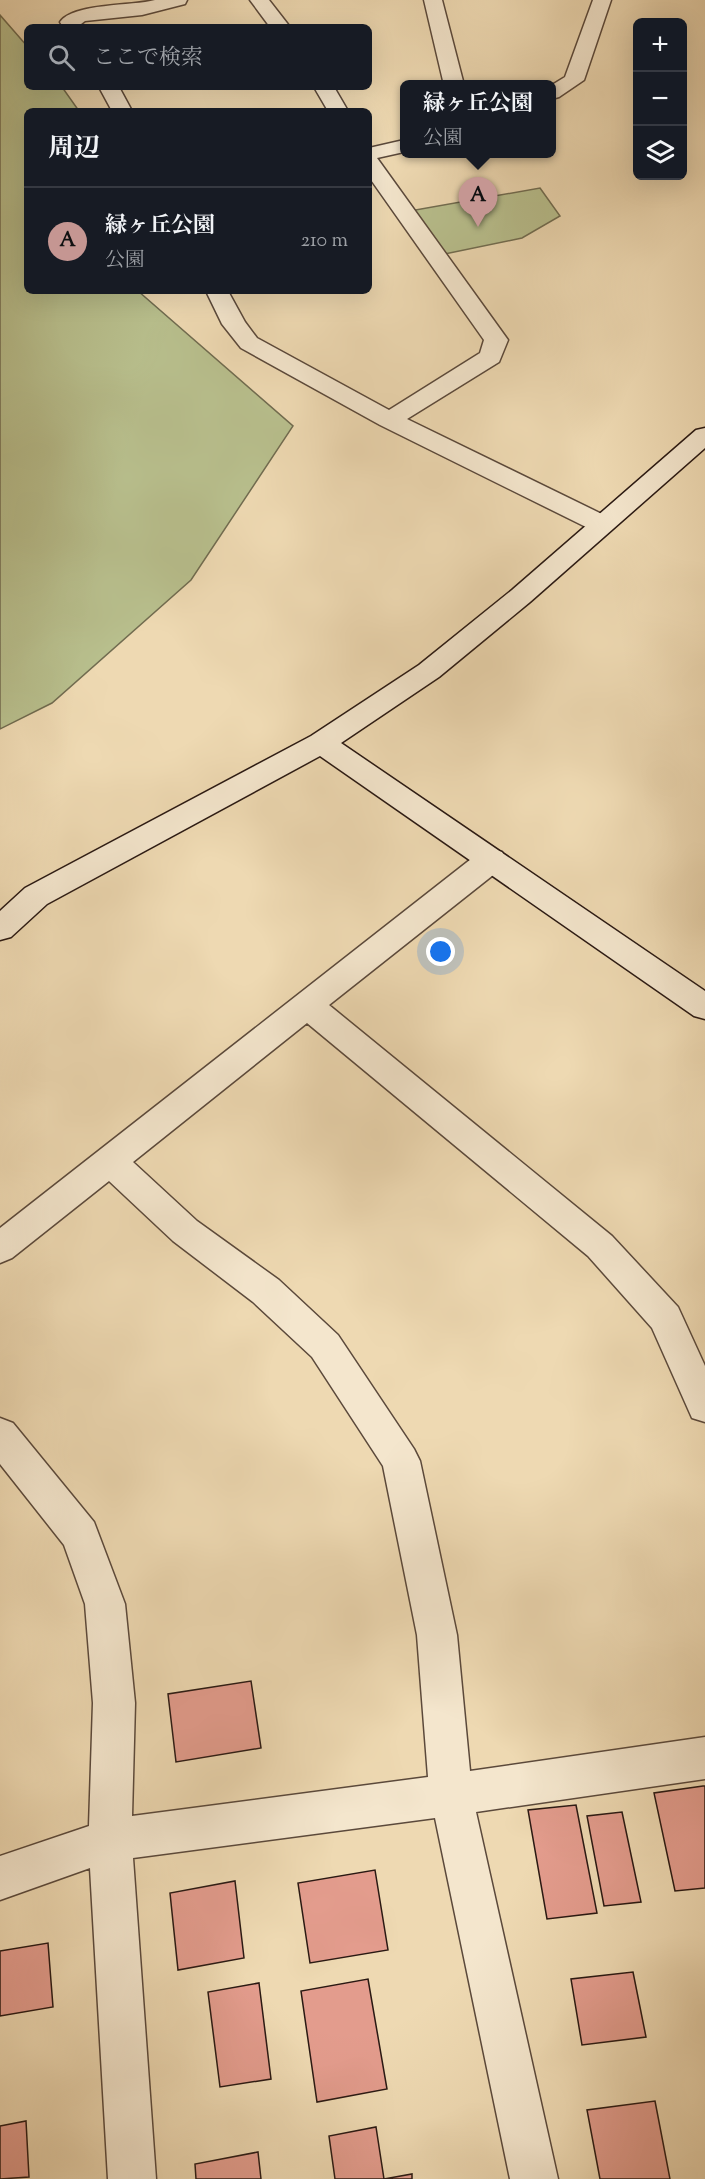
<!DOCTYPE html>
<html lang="ja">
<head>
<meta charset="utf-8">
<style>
	:root { --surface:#171b24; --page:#20242c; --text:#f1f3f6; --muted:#9ea1a6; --line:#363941; --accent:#c59692 }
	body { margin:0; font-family:"Sorts Mill Goudy","Noto Serif JP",serif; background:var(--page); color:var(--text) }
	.controls { position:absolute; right:18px; top:18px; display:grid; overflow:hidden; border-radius:9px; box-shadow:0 6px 24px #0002 }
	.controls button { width:54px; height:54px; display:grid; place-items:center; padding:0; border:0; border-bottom:2px solid var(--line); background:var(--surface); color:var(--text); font:30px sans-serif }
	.you { position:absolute; left:441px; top:952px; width:21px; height:21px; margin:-15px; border:4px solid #fff; border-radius:50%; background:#1a73e8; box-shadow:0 0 0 9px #1a73e833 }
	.badge { display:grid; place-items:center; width:39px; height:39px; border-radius:50%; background:var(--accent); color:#111; font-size:20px; font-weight:700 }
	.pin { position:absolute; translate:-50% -50px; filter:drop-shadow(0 2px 3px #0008) }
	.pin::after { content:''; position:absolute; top:32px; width:21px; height:18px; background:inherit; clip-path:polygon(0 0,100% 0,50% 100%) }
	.popup { position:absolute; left:400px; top:80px; width:156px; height:78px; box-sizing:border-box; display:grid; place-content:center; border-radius:9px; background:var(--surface); filter:drop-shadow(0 2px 4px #0005); font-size:20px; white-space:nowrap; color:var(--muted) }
	.popup b { font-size:22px; color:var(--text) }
	.popup::after { content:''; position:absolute; left:50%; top:100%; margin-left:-12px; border:12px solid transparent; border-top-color:var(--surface) }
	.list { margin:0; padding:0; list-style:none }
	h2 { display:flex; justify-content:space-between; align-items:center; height:78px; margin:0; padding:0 24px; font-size:26px }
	h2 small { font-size:20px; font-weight:400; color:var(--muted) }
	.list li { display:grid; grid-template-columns:39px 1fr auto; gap:18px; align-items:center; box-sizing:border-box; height:108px; padding:0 24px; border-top:2px solid var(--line) }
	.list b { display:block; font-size:22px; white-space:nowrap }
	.list p { margin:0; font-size:20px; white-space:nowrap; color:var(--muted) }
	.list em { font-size:20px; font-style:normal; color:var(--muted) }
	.icon { flex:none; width:33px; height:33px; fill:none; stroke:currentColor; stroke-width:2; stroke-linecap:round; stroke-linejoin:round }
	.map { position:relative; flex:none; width:705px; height:2179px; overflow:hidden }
	.search { position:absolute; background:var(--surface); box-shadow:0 6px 24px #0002; left:24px; top:24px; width:348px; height:66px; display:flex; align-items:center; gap:15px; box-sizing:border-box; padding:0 21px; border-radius:9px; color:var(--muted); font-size:22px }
	.panel { position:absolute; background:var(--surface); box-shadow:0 6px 24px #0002; left:24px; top:108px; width:348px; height:186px; border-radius:9px }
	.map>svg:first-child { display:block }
	.green { fill:#b8bf8d; stroke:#716c50; stroke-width:1.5 }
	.building { fill:#e39c8d; stroke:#2a1913; stroke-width:1.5 }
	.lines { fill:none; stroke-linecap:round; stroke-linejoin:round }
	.street-casing { stroke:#5b493b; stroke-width:3 }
	.secondary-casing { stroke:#2a1913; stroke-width:3 }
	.street { fill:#f4e6cd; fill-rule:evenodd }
	.secondary { fill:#f4e6cd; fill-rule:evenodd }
</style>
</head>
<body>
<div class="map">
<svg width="705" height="2179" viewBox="0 0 705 2179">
	<rect width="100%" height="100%" fill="#eed9b2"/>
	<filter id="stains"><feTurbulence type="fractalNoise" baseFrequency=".00333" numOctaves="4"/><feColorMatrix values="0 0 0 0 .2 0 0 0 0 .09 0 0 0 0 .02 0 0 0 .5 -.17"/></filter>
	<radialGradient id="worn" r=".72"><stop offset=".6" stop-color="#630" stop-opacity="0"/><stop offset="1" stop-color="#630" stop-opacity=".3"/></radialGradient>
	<!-- green -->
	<path class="green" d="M0 15 27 46V87H62L79 111H27V291H138L293 426 191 580 52 703 0 729Z
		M540 188 560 216 522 238 435 256 404 212Z"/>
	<!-- building -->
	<path class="building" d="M251 1681 261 1748 176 1762 168 1694Z
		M703 1786H705V1888L675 1891 654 1793Z
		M576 1805 597 1913 547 1919 528 1810Z
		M622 1812 641 1902 604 1906 587 1816Z
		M375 1870 388 1950 310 1963 298 1883Z
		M235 1881 244 1958 178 1970 170 1893Z
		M48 1943 53 2007 0 2016V1951Z
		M633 1972 646 2037 582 2045 571 1979Z
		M368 1979 387 2089 317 2102 301 1991Z
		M259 1983 271 2079 220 2087 208 1992Z
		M655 2101 670 2179H600L587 2110Z
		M26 2121 29 2177 0 2179V2126Z
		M376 2127 384 2179 412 2174V2179H335L329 2136Z
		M258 2152 261 2179H196L195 2164Z"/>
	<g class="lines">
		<!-- street casing -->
		<g class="street-casing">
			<path id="street" d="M155 0H187L185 4 142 15 85 21 81 24 83 27H63L60 22C73 3 133 6 155 0Z
				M250 0H269L290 27H270Z
				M424 0H442L464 85H444Z
				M593 0H611L584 80 559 97 552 99V85L565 77Z
				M99 87H119L132 111H112Z
				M314 87H334L348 111H328Z
				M404 140V152L377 158 508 340 499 362 407 419 610 518 614 524 610 530 601 532 592 530 380 425 241 348 222 324 206 291H228L245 322 257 338 389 410 480 353 484 340 369 177V148Z
				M491 849 502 852 506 860 502 868 329 1005 612 1236 678 1307 705 1366V1422L692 1418 652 1328 588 1256 307 1023 133 1162 197 1221 279 1280 338 1335 414 1449 420 1461 457 1635 470 1771 705 1737V1779L476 1812 558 2179H510L435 1818 133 1858 156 2179H108L90 1868 0 1900V1856L89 1826 93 1703 85 1604 64 1545 0 1464V1418L13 1423 94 1522 125 1604 135 1703 132 1816 428 1777 417 1635 383 1466 312 1357 253 1302 173 1241 109 1181 12 1258 0 1263V1228L480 852Z"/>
		</g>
		<!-- secondary casing -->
		<g class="secondary-casing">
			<path id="secondary" d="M705 428V448L530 602 439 677 341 743 705 991V1019L694 1016 320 756 47 904 11 937 0 940V911L25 888 311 736 419 665 512 590 696 430Z"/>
		</g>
		<!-- street -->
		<use href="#street" class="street"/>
		<!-- secondary -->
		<use href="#secondary" class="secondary"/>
	</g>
	<rect width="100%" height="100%" filter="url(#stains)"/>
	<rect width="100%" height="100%" fill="url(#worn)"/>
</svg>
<div class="controls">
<button>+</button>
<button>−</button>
<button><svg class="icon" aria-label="layers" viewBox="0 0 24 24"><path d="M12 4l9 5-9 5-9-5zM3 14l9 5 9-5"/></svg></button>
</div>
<div class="you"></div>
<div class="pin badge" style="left:478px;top:227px">A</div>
<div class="popup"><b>緑ヶ丘公園</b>公園</div>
<div class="search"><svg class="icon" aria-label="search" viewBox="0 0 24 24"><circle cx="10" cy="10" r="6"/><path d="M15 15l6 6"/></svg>ここで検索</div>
<section class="panel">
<h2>周辺<small></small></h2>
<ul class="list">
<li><span class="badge">A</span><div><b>緑ヶ丘公園</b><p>公園</p></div><em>210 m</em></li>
</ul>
</section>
</div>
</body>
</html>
